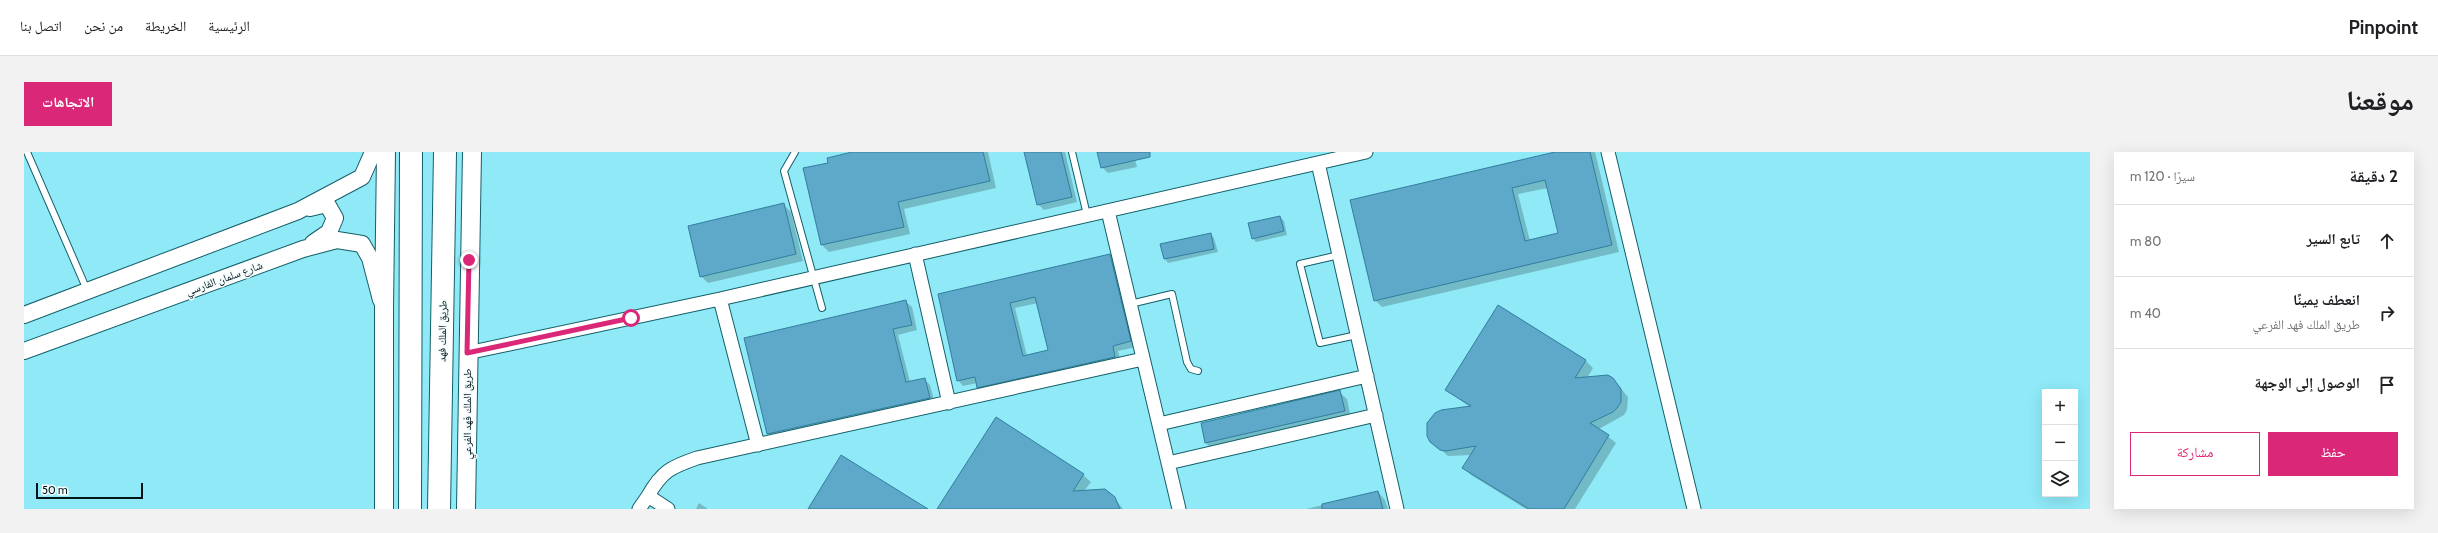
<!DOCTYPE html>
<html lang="ar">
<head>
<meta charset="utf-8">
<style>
	:root { --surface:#fff; --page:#f2f2f2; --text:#202124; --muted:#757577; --line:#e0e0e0; --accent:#db2777 }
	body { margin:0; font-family:Cabin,"Noto Naskh Arabic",sans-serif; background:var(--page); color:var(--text); direction:rtl }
	.controls { position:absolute; right:12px; bottom:12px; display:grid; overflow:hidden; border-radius:0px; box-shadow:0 4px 16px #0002 }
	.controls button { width:36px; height:36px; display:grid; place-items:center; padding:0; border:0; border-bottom:1px solid var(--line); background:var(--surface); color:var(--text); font:20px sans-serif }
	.scale { position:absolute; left:12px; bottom:10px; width:107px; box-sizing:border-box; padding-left:4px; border:2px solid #001419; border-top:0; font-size:11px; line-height:14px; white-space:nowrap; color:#001419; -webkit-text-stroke:3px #f3fbfc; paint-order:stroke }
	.stop { position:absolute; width:12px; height:12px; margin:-9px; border:3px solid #db2777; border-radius:50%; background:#fff }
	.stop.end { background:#db2777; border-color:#fff; box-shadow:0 1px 4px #0008 }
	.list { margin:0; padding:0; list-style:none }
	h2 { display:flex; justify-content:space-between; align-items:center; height:52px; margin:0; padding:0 16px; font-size:17px }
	h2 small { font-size:13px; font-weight:400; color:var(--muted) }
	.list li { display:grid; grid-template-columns:26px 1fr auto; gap:12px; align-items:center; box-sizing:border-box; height:72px; padding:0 16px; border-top:1px solid var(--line) }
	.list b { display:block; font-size:15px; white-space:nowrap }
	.list p { margin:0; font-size:13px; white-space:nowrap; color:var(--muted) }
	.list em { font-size:13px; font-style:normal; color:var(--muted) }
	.actions { display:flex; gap:8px; padding:12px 16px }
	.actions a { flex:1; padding:9px 0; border:1px solid var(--accent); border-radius:0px; text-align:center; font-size:14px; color:var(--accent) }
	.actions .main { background:var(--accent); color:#fff }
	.icon { flex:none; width:22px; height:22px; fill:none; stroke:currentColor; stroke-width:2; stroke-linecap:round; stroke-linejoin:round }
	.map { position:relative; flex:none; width:2066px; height:357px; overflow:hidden; direction:ltr; border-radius:0px }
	header { display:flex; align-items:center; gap:24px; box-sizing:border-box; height:56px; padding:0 20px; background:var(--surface); border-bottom:1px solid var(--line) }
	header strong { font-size:19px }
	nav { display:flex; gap:22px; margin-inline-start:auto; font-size:14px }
	.intro { display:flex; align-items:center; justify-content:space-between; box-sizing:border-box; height:96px; padding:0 24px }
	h1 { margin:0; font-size:28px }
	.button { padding:10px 18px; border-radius:0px; background:var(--accent); color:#fff; font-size:14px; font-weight:700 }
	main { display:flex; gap:24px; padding:0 24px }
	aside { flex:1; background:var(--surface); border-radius:0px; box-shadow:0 4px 16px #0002 }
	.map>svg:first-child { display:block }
	.shadow { fill:#0003; fill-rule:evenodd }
	.building { fill:#5ea8c9; stroke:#327e9e; fill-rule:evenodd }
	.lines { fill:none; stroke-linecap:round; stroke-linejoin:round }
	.service-casing { stroke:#145f69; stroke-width:8 }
	.minor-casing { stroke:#145f69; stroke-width:15 }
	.tertiary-casing { stroke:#145f69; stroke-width:18 }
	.secondary-casing { stroke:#145f69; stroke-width:20 }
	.motorway-casing { stroke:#145f69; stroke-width:24 }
	.service { stroke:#fff; stroke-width:6 }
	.minor { stroke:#fff; stroke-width:13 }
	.tertiary { stroke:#fff; stroke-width:16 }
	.secondary { stroke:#fff; stroke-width:18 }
	.motorway { stroke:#fff; stroke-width:22 }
	.route { stroke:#db2777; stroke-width:5 }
	.labels { text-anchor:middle; stroke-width:3; stroke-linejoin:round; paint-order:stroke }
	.street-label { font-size:11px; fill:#001419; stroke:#f3fbfc }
</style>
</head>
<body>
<header>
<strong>Pinpoint</strong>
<nav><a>الرئيسية</a><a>الخريطة</a><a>من نحن</a><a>اتصل بنا</a></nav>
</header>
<div class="intro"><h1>موقعنا</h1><a class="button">الاتجاهات</a></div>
<main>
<aside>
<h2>2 دقيقة<small>سيرًا · 120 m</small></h2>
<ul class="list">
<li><svg class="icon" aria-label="ahead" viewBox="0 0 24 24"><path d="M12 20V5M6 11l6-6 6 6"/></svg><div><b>تابع السير</b></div><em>80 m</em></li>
<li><svg class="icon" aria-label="right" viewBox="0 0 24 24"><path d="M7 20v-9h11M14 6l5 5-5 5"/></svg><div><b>انعطف يمينًا</b><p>طريق الملك فهد الفرعي</p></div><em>40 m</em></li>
<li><svg class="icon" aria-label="arrive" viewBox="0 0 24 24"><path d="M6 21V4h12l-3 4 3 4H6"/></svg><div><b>الوصول إلى الوجهة</b></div></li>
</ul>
<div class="actions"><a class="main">حفظ</a><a>مشاركة</a></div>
</aside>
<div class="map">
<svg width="2066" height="357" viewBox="0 0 2066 357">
	<rect width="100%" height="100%" fill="#8fe9f7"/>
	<!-- shadow -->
	<path class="shadow" d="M832 0H964L972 36 880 57 886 82 805 100 798 93 780 17 806 12Z
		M1001 0H1041L1053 50 1020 58 1014 52Z
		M1074 0H1109L1113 15 1084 21 1078 15Z
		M1536 0H1571L1595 100 1358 155 1351 148 1327 49ZM1524 36 1535 82 1506 89 1494 42Z
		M760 53 767 60 779 109 684 131 677 124Z
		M1256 65 1260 69 1263 83 1232 90 1229 86Z
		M1186 82 1190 86 1194 100 1144 111 1141 107 1137 92Z
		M1086 103 1091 109 1112 195 1094 199 1097 210 960 241 953 231 939 234 934 228 915 143ZM1014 151 1025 199 1003 204 991 156Z
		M882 150 888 155 893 178 874 183 886 230 900 227 906 233 911 252 750 287 744 282Z
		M1474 154 1562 209 1569 216 1563 226 1589 227 1604 245 1603 258 1600 263 1575 277 1592 291 1551 357H1502L1447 323 1440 316 1447 303 1424 304 1407 289 1446 255 1422 238Z
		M1315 240 1323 247 1327 266 1189 298 1182 291 1178 271Z
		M1059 323 1067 330 1060 339 1086 341 1099 357H914Z
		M1354 340 1361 348 1364 357H1282Z
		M675 351 684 357H672Z"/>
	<!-- building -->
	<path class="building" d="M828 0H959L966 29 874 50 880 75 797 93 779 16 804 11 803 6Z
		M1000 0H1037L1048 45 1013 53Z
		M1073 0H1126V5L1077 16Z
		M1531 0H1566L1588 93 1350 149 1326 48ZM1521 28 1534 81 1501 89 1488 36Z
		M760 51 772 102 676 125 664 74Z
		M1256 64 1260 79 1228 87 1224 71Z
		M1187 81 1190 97 1140 107 1136 92Z
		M1086 102 1107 189 1089 194 1091 205 953 236 951 225 933 229 914 142ZM1011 145 1024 198 999 204 986 151Z
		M882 148 888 173 869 177 882 230 901 226 906 246 743 282 720 186Z
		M1474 153 1562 208 1551 226 1584 223 1589 226 1597 237V250L1593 256 1589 260 1566 271 1585 283 1540 357H1505L1438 316 1452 294 1422 299 1416 298 1406 290 1403 284V271L1411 261 1417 258 1447 254 1421 238Z
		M1316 238 1321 259 1181 291 1177 271Z
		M972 265 1060 322 1049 339 1081 337 1091 345 1096 357H913Z
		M817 303 904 357H784Z
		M1354 339 1359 357H1298V352Z"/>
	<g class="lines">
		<!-- service casing -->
		<g class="service-casing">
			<path id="service" d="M3 0 63 138
				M771 0 760 19 798 156
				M1048 0 1063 63
				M1315 103 1276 112 1296 191 1333 183
				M1106 152 1148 142 1163 210 1167 217 1174 219"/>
		</g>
		<!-- minor casing -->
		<g class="minor-casing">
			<path id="minor" d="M1584 0 1670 357
				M1294 11 1373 357
				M1084 59 1155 357
				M891 102 925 251
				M696 147 734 293
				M443 201 696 147 1342 0
				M1135 272 1343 224
				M1144 311 1352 263
				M624 344C638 319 647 315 673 306L1119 207
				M615 357 624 344 644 357"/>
		</g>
		<!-- tertiary casing -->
		<g class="tertiary-casing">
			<path id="tertiary" d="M286 56 303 52 311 66 305 80 289 91
				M0 163 274 59 338 25 349 0
				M0 199 279 97 313 88 338 92 346 106 357 148"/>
		</g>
		<!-- secondary casing -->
		<g class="secondary-casing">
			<path id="secondary" d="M360 357V157L362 0
				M442 357 448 0"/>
		</g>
		<!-- motorway casing -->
		<g class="motorway-casing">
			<path id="motorway" d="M386 357 387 0
				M415 357 421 0"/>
		</g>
		<!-- service -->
		<use href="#service" class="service"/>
		<!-- minor -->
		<use href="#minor" class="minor"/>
		<!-- tertiary -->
		<use href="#tertiary" class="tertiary"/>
		<!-- secondary -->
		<use href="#secondary" class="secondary"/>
		<!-- motorway -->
		<use href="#motorway" class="motorway"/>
	</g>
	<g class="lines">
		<!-- route -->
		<path class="route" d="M445 108 443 201 607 166"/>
	</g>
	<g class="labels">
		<!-- street labels -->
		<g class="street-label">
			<text transform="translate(200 126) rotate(-20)" y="4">شارع سلمان الفارسي</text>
			<text transform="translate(418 179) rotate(-89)" y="4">طريق الملك فهد</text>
			<text transform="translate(443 262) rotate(-90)" y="4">طريق الملك فهد الفرعي</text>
		</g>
	</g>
</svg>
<div class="controls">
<button>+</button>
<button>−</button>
<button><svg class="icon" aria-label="layers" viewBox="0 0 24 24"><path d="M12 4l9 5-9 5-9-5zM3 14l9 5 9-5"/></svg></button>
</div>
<div class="scale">50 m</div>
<div class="stop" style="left:607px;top:166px"></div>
<div class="stop end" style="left:445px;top:108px"></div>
</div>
</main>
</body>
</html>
